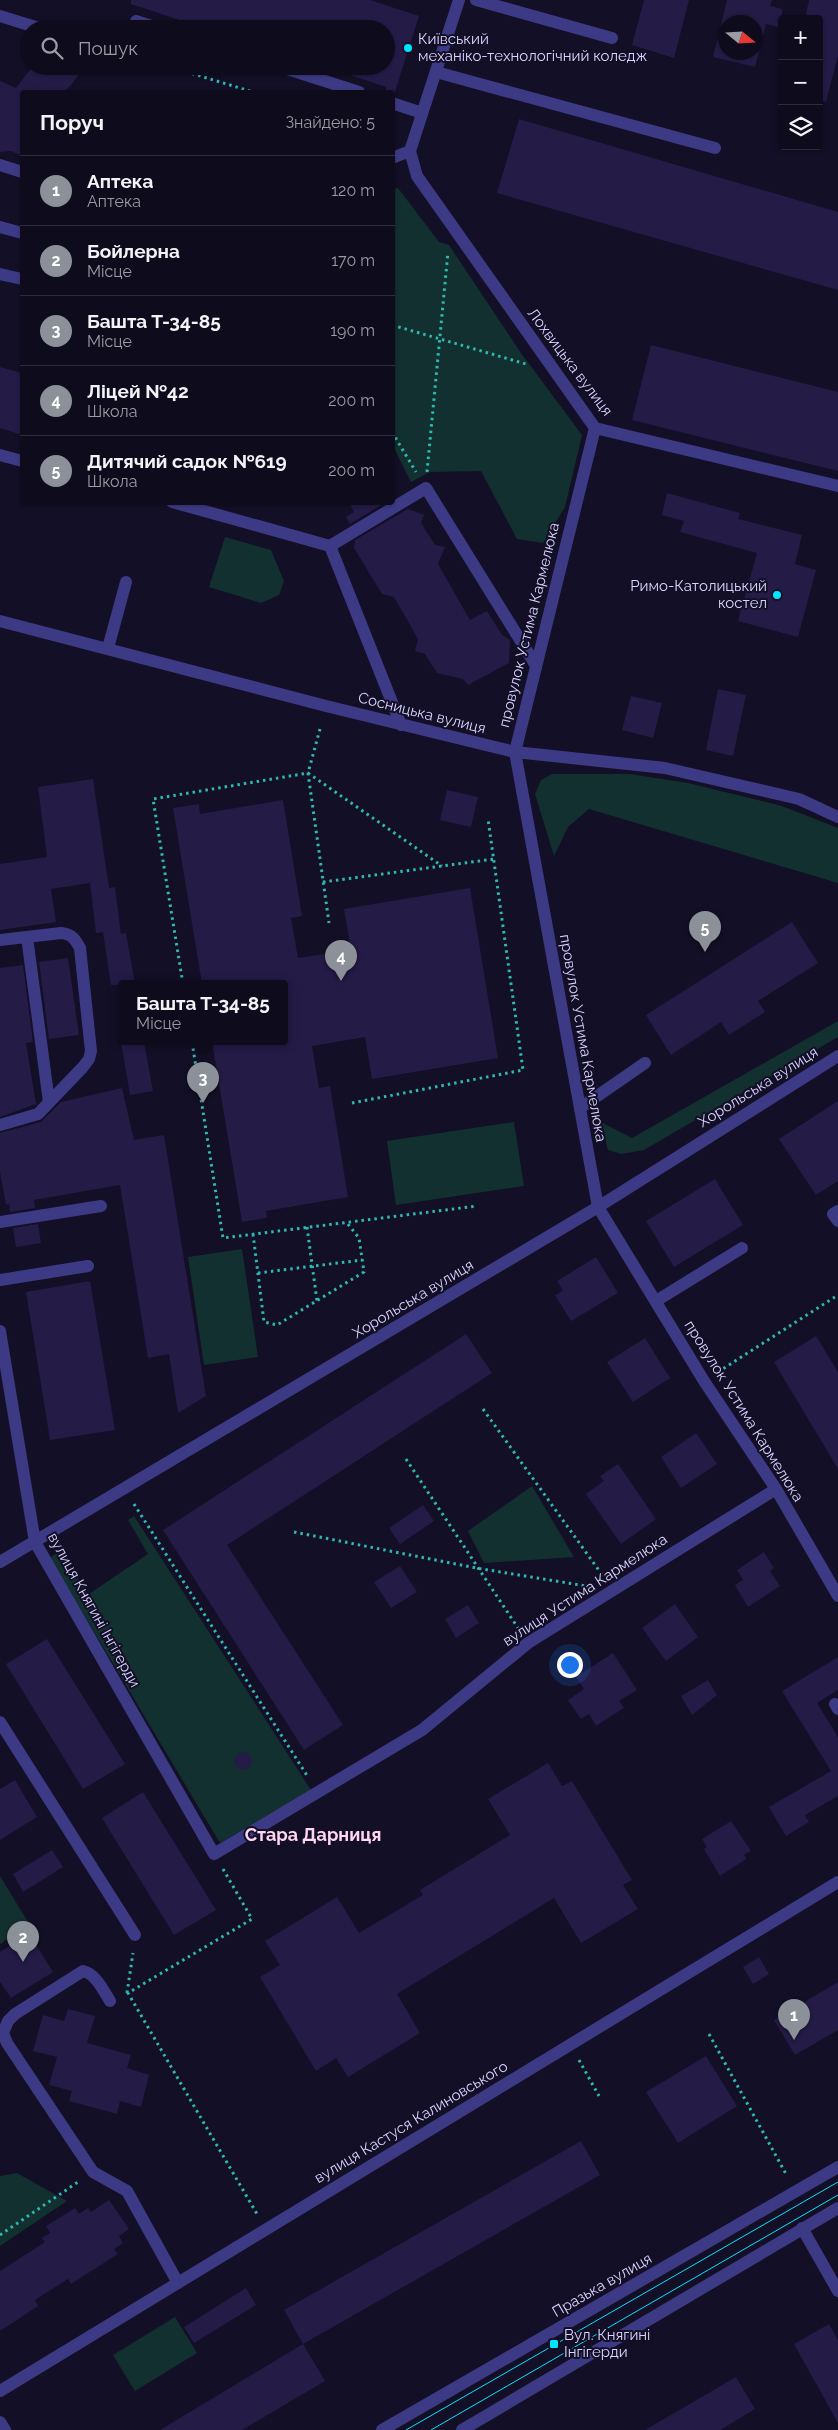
<!DOCTYPE html>
<html lang="uk">
<head>
<meta charset="utf-8">
<style>
	:root { --surface:#0e0b1c; --page:#1c1929; --text:#f1f3f6; --muted:#9b9ba3; --line:#2e2b3b; --accent:#8c9099 }
	body { margin:0; font-family:Raleway,sans-serif; background:var(--page); color:var(--text) }
	.controls { position:absolute; right:15px; top:15px; display:grid; overflow:hidden; border-radius:5px; box-shadow:0 1px 4px #0004 }
	.controls button { width:45px; height:45px; display:grid; place-items:center; padding:0; border:0; border-bottom:1px solid var(--line); background:var(--surface); color:var(--text); font:25px sans-serif }
	.compass { position:absolute; left:718px; top:15px; width:45px; height:45px; border-radius:50%; background:var(--surface); box-shadow:0 1px 4px #0004; rotate:108deg }
	.you { position:absolute; left:569px; top:1664px; width:18px; height:18px; margin:-12px; border:4px solid #fff; border-radius:50%; background:#1a73e8; box-shadow:0 0 0 8px #1a73e833 }
	.badge { display:grid; place-items:center; width:32px; height:32px; border-radius:50%; background:var(--accent); color:#fff; font-size:16px; font-weight:700 }
	.pin { position:absolute; translate:-50% -41px; filter:drop-shadow(0 1px 2px #0008) }
	.pin::after { content:''; position:absolute; top:26px; width:18px; height:15px; background:inherit; clip-path:polygon(0 0,100% 0,50% 100%) }
	.popup { position:absolute; left:118px; top:980px; width:170px; height:65px; box-sizing:border-box; display:grid; place-content:center; border-radius:5px; background:var(--surface); filter:drop-shadow(0 1px 4px #0005); font-size:16px; white-space:nowrap; color:var(--muted) }
	.popup b { font-size:19px; color:var(--text) }
	.popup::after { content:''; position:absolute; left:50%; top:100%; margin-left:-10px; border:10px solid transparent; border-top-color:var(--surface) }
	.list { margin:0; padding:0; list-style:none }
	h2 { display:flex; justify-content:space-between; align-items:center; height:65px; margin:0; padding:0 20px; font-size:21px }
	h2 small { font-size:16px; font-weight:400; color:var(--muted) }
	.list li { display:grid; grid-template-columns:32px 1fr auto; gap:15px; align-items:center; box-sizing:border-box; height:70px; padding:0 20px; border-top:1px solid var(--line) }
	.list b { display:block; font-size:19px; white-space:nowrap }
	.list p { margin:0; font-size:16px; white-space:nowrap; color:var(--muted) }
	.list em { font-size:16px; font-style:normal; color:var(--muted) }
	.icon { flex:none; width:28px; height:28px; fill:none; stroke:currentColor; stroke-width:2; stroke-linecap:round; stroke-linejoin:round }
	.map { position:relative; flex:none; width:838px; height:2430px; overflow:hidden }
	.search { position:absolute; background:var(--surface); box-shadow:0 1px 4px #0004; left:20px; top:20px; width:375px; height:55px; display:flex; align-items:center; gap:12px; box-sizing:border-box; padding:0 18px; border-radius:28px; color:var(--muted); font-size:19px }
	.panel { position:absolute; background:var(--surface); box-shadow:0 1px 4px #0004; left:20px; top:90px; width:375px; height:415px; border-radius:5px }
	.map>svg:first-child { display:block }
	.green { fill:#12302f }
	.building { fill:#241b47; fill-rule:evenodd }
	.lines { fill:none; stroke-linecap:round; stroke-linejoin:round }
	.path { stroke:#2fb8b0; stroke-width:3; stroke-dasharray:2.5 4; stroke-linecap:butt }
	.service { stroke:#3d3a85; stroke-width:12 }
	.minor { stroke:#3d3a85; stroke-width:12 }
	.tertiary { stroke:#3d3a85; stroke-width:12 }
	.tram { stroke:#00e5ff; stroke-width:1 }
	.poi-dot { fill:#00e5ff; stroke:#130f26; stroke-width:2 }
	.labels { text-anchor:middle; stroke-width:4; stroke-linejoin:round; paint-order:stroke }
	.poi-label { font-size:15px; fill:#d9d4ff; stroke:#130f26; text-anchor:start }
	.street-label { font-size:15px; fill:#d9d4ff; stroke:#130f26 }
	.quarter-label { font-size:18px; font-weight:bold; fill:#ffd6f0; stroke:#130f26 }
</style>
</head>
<body>
<div class="map">
<svg width="838" height="2430" viewBox="0 0 838 2430">
	<rect width="100%" height="100%" fill="#130f26"/>
	<!-- green -->
	<path class="green" d="M398 188 439 242 449 245 521 353 582 435 565 507 543 543 517 539 481 471 430 472 411 482 393 446 392 189Z
		M225 537 271 550 284 581 279 595 261 603 209 587Z
		M552 774H630L688 783 782 806 838 828V883L589 809 568 827 554 856 535 794 541 780Z
		M838 1021V1037L644 1150 621 1154 608 1150 601 1122 632 1138Z
		M514 1122 524 1186 396 1205 387 1141Z
		M242 1249 258 1357 204 1365 188 1257Z
		M532 1486 574 1557 484 1563 468 1531Z
		M134 1516 311 1790 220 1843 50 1558 58 1552 89 1594 148 1554 128 1520Z
		M0 1876 30 1925 0 1944Z
		M17 2173 67 2201 0 2246V2176Z
		M175 2317 197 2353 135 2391 113 2355Z"/>
	<!-- building -->
	<path class="building" d="M131 0H370L419 16 394 95 392 92H386V87L335 70V66H386V29H207L131 4Z
		M644 0H689L674 58 632 45Z
		M727 0H772L770 6 782 9V28L766 24 755 67 713 57ZM726 22H756V52H726Z
		M809 0H838V55L826 102 819 101V19H805Z
		M33 66H86L65 92H22V156L11 151 0 152V81L16 88Z
		M519 119 838 212V290L497 193Z
		M651 345 838 392V471L632 420Z
		M0 367 22 373V435L0 428Z
		M667 493 740 513 738 519 802 535 795 564 816 570 798 637 738 621 757 553 680 532 684 521 662 515Z
		M349 502H386L350 524 346 517 354 512Z
		M408 509 424 515 421 523 435 545 445 547 438 564 470 620 487 611 502 635 510 640 509 663 468 685 463 679 437 673 425 654 415 651 418 639 394 597 382 594 354 548 355 540Z
		M718 689 746 695 733 756 706 750Z
		M631 696 662 703 653 738 622 730Z
		M93 779 109 888 115 887 121 934 126 933 135 984 111 985 103 932 96 933 90 883 51 889 56 922 0 930V864L47 857 38 787Z
		M447 790 478 797 471 827 440 820Z
		M283 800 302 916 291 918 298 958 351 950 344 909 470 888 498 1058 372 1079 365 1037 312 1046 319 1088 330 1086 348 1197 266 1211 267 1218 242 1222 212 1042H284V984H202L173 808 199 804 200 814Z
		M792 922 818 963 758 1001 765 1012 729 1035 721 1022 671 1055 646 1015Z
		M68 958 79 1035 49 1039 39 962Z
		M23 965 33 1042 26 1043 36 1104 0 1117V968Z
		M121 1042H144L153 1091 130 1095Z
		M122 1088 134 1140 164 1135 206 1396 178 1413 169 1354 148 1358 120 1185 34 1200 35 1208 10 1212 9 1204 6 1205 0 1172V1133L41 1122 61 1102Z
		M838 1101V1181L816 1195 779 1139Z
		M715 1179 743 1225 674 1267 646 1221Z
		M38 1224 41 1243 16 1247 13 1228Z
		M596 1257 618 1293 571 1321 555 1295 563 1291 557 1281Z
		M90 1281 115 1430 50 1440 26 1292Z
		M466 1334 492 1373 227 1545 343 1725 304 1750 163 1530Z
		M816 1336 838 1372V1469L774 1362Z
		M645 1338 670 1378 633 1402 607 1362Z
		M696 1433 717 1464 681 1488 661 1457Z
		M618 1464 656 1519 621 1544 586 1494 604 1481 600 1476Z
		M423 1505 434 1521 400 1544 389 1528Z
		M764 1552 774 1568 770 1571 780 1586 748 1607 735 1585 743 1580 737 1570Z
		M400 1566 417 1592 391 1608 374 1582Z
		M675 1604 698 1637 666 1661 642 1628Z
		M468 1605 479 1623 456 1638 445 1619Z
		M47 1639 125 1764 83 1789 6 1664Z
		M613 1653 637 1690 619 1701 624 1708 596 1726 589 1714 581 1719 568 1700 584 1689 576 1677Z
		M838 1657V1690L817 1703 838 1737V1796L805 1815 809 1822 786 1836 769 1807 831 1771 782 1691Z
		M708 1680 717 1695 692 1715 681 1696Z
		M234 1761a9 9 0 1 1 18 0a9 9 0 1 1-18 0Z
		M548 1763 562 1786 572 1781 632 1880 623 1885 638 1909 581 1943 554 1898 397 1994 420 2033 348 2077 336 2058 316 2071 260 1977 280 1965 265 1941 337 1897 359 1933 423 1895 420 1890 510 1835 488 1799Z
		M15 1780 37 1817 0 1840V1789Z
		M143 1792 216 1910 174 1935 102 1818Z
		M731 1821 751 1851 744 1855 746 1859 720 1876 704 1849 707 1847 702 1839Z
		M52 1850 63 1867 23 1892 13 1874Z
		M29 1934 53 1972 11 1998 0 1982V1952Z
		M759 1957 769 1974 753 1984 743 1967Z
		M838 1982V2030L795 2055 774 2020Z
		M68 2009 95 2016 87 2043 131 2055 127 2068 149 2075 141 2107 120 2101 117 2114 69 2101 72 2091 49 2085 57 2057 33 2051 43 2015 64 2021Z
		M706 2056 737 2106 678 2143 646 2092Z
		M581 2141 600 2175 303 2344 284 2310Z
		M109 2200 129 2229 119 2236 123 2243 114 2249 118 2254 71 2284 68 2279 35 2300 38 2306 0 2331V2271L45 2242 42 2238 50 2233 46 2226 75 2208 79 2214 88 2208 91 2212Z
		M246 2288 256 2305 194 2343 184 2327Z
		M829 2324 838 2340V2423L794 2344Z
		M303 2344 325 2381 242 2430H160Z
		M736 2377 755 2409 720 2430H645Z"/>
	<g class="lines">
		<!-- path -->
		<path class="path" d="M167 66 253 92
			M392 325 526 364
			M392 432 416 472
			M427 472 448 252
			M320 729 308 773 329 923
			M323 882 494 859
			M183 984 153 799 308 773 442 866
			M192 1042 223 1238 477 1206
			M352 1103 523 1070 488 819
			M307 1227 317 1301
			M253 1234 264 1322 277 1325 364 1272 359 1238 347 1223
			M258 1273 362 1260
			M718 1372 838 1295
			M483 1409 603 1576
			M406 1459 518 1628
			M134 1504 308 1777
			M294 1532 476 1568 586 1586
			M223 1869 252 1919 128 1993 257 2214
			M127 1993 133 1953
			M709 2034 786 2174
			M579 2060 599 2096
			M0 2235 78 2182"/>
		<!-- service -->
		<path class="service" d="M476 0 612 38
			M0 16 42 29
			M136 21 161 29
			M278 66 359 92
			M436 72 715 148
			M392 103 422 113
			M0 165 22 172
			M0 227 22 233
			M0 455 22 461
			M172 502 330 546 401 725
			M330 546 426 488 535 664
			M108 648 126 582
			M27 937 49 1102
			M0 940 61 933C72 934 75 939 80 948L91 1051 89 1059 83 1067 38 1114 0 1125
			M580 1108 645 1063
			M838 1211 833 1214 838 1221
			M0 1222 101 1206
			M0 1280 88 1266
			M656 1301 742 1248
			M835 1704 838 1709
			M0 1722 135 1935
			M110 2001C103 1990 96 1974 83 1971L15 2014 8 2021 3 2033 7 2043 93 2172 127 2191 178 2283
			M802 2228 838 2291
			M0 2422 5 2430"/>
		<!-- minor -->
		<path class="minor" d="M410 151 459 0
			M392 158 410 151 417 176 595 428 838 486
			M0 274 22 279
			M595 428 515 752 598 1207 704 1381 776 1489 838 1596
			M0 621 326 706 515 752 665 768 799 799 838 817
			M0 1331 35 1542 214 1854 422 1730 528 1643 776 1489
			M0 1562 598 1207 838 1056
			M0 2391 838 1882"/>
		<!-- tertiary -->
		<path class="tertiary" d="M382 2430 838 2167
			M462 2430 838 2208"/>
		<!-- tram -->
		<path class="tram" d="M406 2430 838 2182
			M431 2430 838 2195"/>
	</g>
	<!-- markers -->
	<g class="poi-dot">
		<circle cx="408" cy="48" r="5"/>
		<circle cx="777" cy="595" r="5"/>
		<rect x="549" y="2339" width="10" height="10" rx="2.5"/>
	</g>
	<g class="labels">
		<!-- poi labels -->
		<g class="poi-label">
			<text x="418" y="44">Київський<tspan x="418" dy="17">механіко-технологічний коледж</tspan></text>
			<text x="767" y="591" text-anchor="end">Римо-Католицький<tspan x="767" dy="17">костел</tspan></text>
			<text x="564" y="2340">Вул. Княгині<tspan x="564" dy="17">Інгігерди</tspan></text>
		</g>
		<!-- street labels -->
		<g class="street-label">
			<text transform="translate(570 362) rotate(53)" y="5">Лохвицька вулиця</text>
			<text transform="translate(529 625) rotate(-76)" y="5">провулок Устима Кармелюка</text>
			<text transform="translate(422 713) rotate(14)" y="5">Сосницька вулиця</text>
			<text transform="translate(583 1038) rotate(80)" y="5">провулок Устима Кармелюка</text>
			<text transform="translate(758 1087) rotate(-32)" y="5">Хорольська вулиця</text>
			<text transform="translate(413 1299) rotate(-31)" y="5">Хорольська вулиця</text>
			<text transform="translate(744 1411) rotate(58)" y="5">провулок Устима Кармелюка</text>
			<text transform="translate(585 1590) rotate(-33)" y="5">вулиця Устима Кармелюка</text>
			<text transform="translate(94 1610) rotate(61)" y="5">вулиця Княгині Інгігерди</text>
			<text transform="translate(411 2122) rotate(-31)" y="5">вулиця Кастуся Калиновського</text>
			<text transform="translate(602 2285) rotate(-30)" y="5">Празька вулиця</text>
		</g>
		<!-- quarter labels -->
		<g class="quarter-label">
			<text x="313" y="1841">Стара Дарниця</text>
		</g>
	</g>
</svg>
<div class="controls">
<button>+</button>
<button>−</button>
<button><svg class="icon" aria-label="layers" viewBox="0 0 24 24"><path d="M12 4l9 5-9 5-9-5zM3 14l9 5 9-5"/></svg></button>
</div>
<svg class="compass" viewBox="-18 -18 36 36"><path d="M0-13l5 13h-10z" fill="#e53935"/><path d="M0 13l5-13h-10z" fill="#9b9ba3"/></svg>
<div class="you"></div>
<div class="pin badge" style="left:794px;top:2040px">1</div>
<div class="pin badge" style="left:23px;top:1962px">2</div>
<div class="pin badge" style="left:203px;top:1103px">3</div>
<div class="popup"><b>Башта Т-34-85</b>Місце</div>
<div class="pin badge" style="left:341px;top:981px">4</div>
<div class="pin badge" style="left:705px;top:952px">5</div>
<div class="search"><svg class="icon" aria-label="search" viewBox="0 0 24 24"><circle cx="10" cy="10" r="6"/><path d="M15 15l6 6"/></svg>Пошук</div>
<section class="panel">
<h2>Поруч<small>Знайдено: 5</small></h2>
<ul class="list">
<li><span class="badge">1</span><div><b>Аптека</b><p>Аптека</p></div><em>120 m</em></li>
<li><span class="badge">2</span><div><b>Бойлерна</b><p>Місце</p></div><em>170 m</em></li>
<li><span class="badge">3</span><div><b>Башта Т-34-85</b><p>Місце</p></div><em>190 m</em></li>
<li><span class="badge">4</span><div><b>Ліцей №42</b><p>Школа</p></div><em>200 m</em></li>
<li><span class="badge">5</span><div><b>Дитячий садок №619</b><p>Школа</p></div><em>200 m</em></li>
</ul>
</section>
</div>
</body>
</html>
